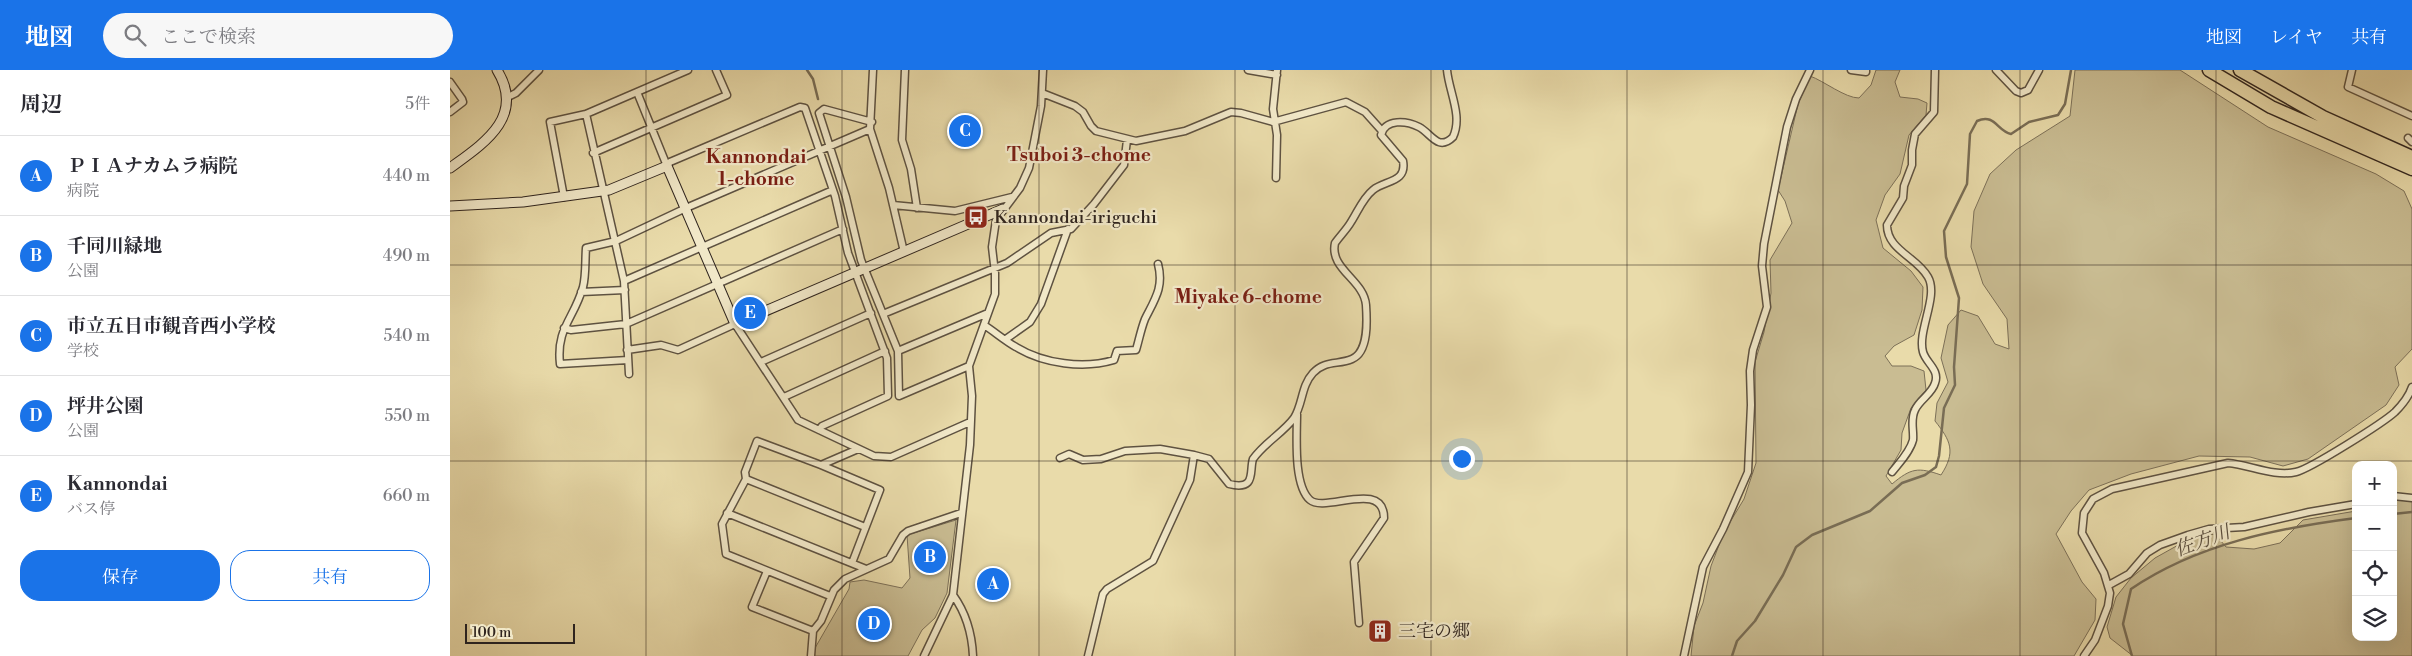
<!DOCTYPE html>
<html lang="ja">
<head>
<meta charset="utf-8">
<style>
	:root { --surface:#fff; --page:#f7f7f7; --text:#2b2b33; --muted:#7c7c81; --line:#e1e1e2; --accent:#1a73e8 }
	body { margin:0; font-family:"Libre Bodoni","Noto Serif JP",serif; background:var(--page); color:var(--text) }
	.controls { position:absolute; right:15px; bottom:15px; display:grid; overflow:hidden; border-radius:10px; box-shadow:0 5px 20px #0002 }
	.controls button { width:45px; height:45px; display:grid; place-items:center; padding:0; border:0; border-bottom:1px solid var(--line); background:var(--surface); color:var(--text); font:25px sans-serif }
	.scale { position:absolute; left:15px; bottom:12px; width:110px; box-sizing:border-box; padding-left:5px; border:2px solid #2f241e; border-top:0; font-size:14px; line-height:18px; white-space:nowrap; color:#2f241e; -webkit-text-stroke:4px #f1e8c8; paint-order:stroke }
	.you { position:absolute; left:1011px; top:388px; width:18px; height:18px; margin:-12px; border:4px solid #fff; border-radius:50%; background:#1a73e8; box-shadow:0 0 0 8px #1a73e833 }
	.badge { display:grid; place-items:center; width:32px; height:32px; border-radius:50%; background:var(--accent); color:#fff; font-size:16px; font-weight:700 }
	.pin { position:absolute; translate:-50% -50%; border:2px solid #fff; box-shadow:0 1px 5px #0006 }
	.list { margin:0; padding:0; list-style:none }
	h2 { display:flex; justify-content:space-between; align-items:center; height:65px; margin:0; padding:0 20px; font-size:21px }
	h2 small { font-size:16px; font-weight:400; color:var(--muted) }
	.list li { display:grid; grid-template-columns:32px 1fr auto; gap:15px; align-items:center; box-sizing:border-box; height:80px; padding:0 20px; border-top:1px solid var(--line) }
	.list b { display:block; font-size:19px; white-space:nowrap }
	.list p { margin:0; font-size:16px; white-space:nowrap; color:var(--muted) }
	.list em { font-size:16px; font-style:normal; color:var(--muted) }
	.actions { display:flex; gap:10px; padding:15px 20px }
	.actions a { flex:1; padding:11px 0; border:1px solid var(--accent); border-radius:20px; text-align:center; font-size:18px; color:var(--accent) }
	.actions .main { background:var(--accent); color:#fff }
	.icon { flex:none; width:28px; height:28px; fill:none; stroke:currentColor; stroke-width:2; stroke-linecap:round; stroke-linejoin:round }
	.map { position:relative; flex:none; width:1962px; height:586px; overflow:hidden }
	header { display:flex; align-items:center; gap:30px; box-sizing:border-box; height:70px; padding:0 25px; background:var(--accent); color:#fff }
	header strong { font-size:24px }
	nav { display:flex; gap:28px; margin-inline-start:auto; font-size:18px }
	.search { width:350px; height:45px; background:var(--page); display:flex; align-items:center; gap:12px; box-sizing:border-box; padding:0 18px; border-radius:28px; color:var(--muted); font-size:19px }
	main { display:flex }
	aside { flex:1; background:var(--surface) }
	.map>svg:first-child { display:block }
	.green { fill:#c9bc92; stroke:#7c7058 }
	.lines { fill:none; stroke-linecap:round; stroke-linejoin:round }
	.stream { stroke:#796d55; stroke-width:2.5 }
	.street-casing { stroke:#5e5241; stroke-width:9 }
	.secondary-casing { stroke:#2f241e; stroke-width:11 }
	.highway-casing { stroke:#2f241e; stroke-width:15 }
	.street { stroke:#f1e8c8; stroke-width:6 }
	.secondary { stroke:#f1e8c8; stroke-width:9 }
	.highway { stroke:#e9dbaa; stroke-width:12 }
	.grid { fill:none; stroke:#2f241e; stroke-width:1; stroke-opacity:0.55 }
	.labels { text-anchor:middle; stroke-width:4.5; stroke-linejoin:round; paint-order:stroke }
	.poi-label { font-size:18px; fill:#2f241e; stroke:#f1e8c8; text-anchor:start }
	.neighbourhood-label { font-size:19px; font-weight:bold; fill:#7a1f14; stroke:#f1e8c8 }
	.water-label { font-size:19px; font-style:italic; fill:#5a4e3e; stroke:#f1e8c8 }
</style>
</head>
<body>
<header>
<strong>地図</strong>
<div class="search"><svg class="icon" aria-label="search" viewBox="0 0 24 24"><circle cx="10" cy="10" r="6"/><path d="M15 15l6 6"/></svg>ここで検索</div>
<nav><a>地図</a><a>レイヤ</a><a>共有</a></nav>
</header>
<main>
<aside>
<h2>周辺<small>5件</small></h2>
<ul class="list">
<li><span class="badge">A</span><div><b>ＰＩＡナカムラ病院</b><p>病院</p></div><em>440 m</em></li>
<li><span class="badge">B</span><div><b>千同川緑地</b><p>公園</p></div><em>490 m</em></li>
<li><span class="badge">C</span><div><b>市立五日市観音西小学校</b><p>学校</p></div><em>540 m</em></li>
<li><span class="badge">D</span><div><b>坪井公園</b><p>公園</p></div><em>550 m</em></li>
<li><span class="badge">E</span><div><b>Kannondai</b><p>バス停</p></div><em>660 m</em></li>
</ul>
<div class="actions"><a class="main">保存</a><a>共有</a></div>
</aside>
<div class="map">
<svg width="1962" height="586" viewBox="0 0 1962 586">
	<rect width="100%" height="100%" fill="#e9dbaa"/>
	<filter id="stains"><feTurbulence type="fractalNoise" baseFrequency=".004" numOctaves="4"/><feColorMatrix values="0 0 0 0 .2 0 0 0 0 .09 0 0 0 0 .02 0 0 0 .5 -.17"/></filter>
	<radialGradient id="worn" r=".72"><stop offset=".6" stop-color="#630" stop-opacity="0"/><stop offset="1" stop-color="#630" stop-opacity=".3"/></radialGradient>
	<!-- green -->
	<path class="green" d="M1426 0H1450L1445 12 1450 27 1468 29 1477 33 1476 45 1459 65 1450 104 1435 125 1426 150 1433 178 1461 201 1473 217 1472 240 1464 265 1444 276 1435 286 1442 296H1461L1474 301 1476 320 1461 338 1452 363 1451 380 1436 406 1442 414C1461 398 1468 397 1491 405 1506 382 1501 371 1485 351L1487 333 1498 312 1491 288 1498 255 1511 240 1528 246 1545 274 1559 279 1557 249 1533 214 1521 177 1524 141 1540 104 1566 80 1620 46 1625 0H1730L1818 57 1926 104 1954 121 1962 139V279L1945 297 1949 315 1936 335 1858 389 1833 396 1800 387 1749 386 1681 404 1639 420 1621 441 1606 464 1632 512 1646 529 1645 550 1624 586H1241L1244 556 1253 533 1261 496 1274 462 1294 429 1306 393 1305 292 1314 262 1321 223 1320 190 1342 153 1335 131 1328 120 1348 34 1360 6C1374 11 1395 28 1409 28L1421 15Z
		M1952 429 1962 430V586H1683L1660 568 1657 557 1666 527 1681 508 1705 488 1739 469 1765 464 1776 477 1804 479 1830 473 1853 450 1906 441V567H1943V432Z
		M506 450 497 523 485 548 472 560 458 586H364L365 578 399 519 400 512 414 510 452 518 460 508 457 465Z"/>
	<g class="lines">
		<!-- stream -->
		<path class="stream" d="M357 0 363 9 368 29
			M1943 444 1962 442
			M1282 586 1287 571 1305 551 1333 505 1346 477 1362 465 1420 441 1452 413 1475 405 1486 397 1489 386 1494 338 1505 315 1504 297 1509 228 1496 187 1494 161 1517 114 1520 64 1527 51C1545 43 1547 61 1561 64L1579 52 1608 45 1615 34 1621 0
			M1682 586 1673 554 1681 519C1747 474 1828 458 1906 448"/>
		<!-- street casing -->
		<g class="street-casing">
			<path id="street" d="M423 0 420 59 439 118 454 182
				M455 0 452 70 461 99 467 138
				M798 0 827 5
				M1401 0 1416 2V0
				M1546 0 1566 21 1571 23 1578 20 1589 0
				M1902 0 1898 17 1962 46
				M0 12 12 29 13 32 0 42
				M187 22 217 96 220 92 350 37 355 38 385 126 398 183 437 288 438 326 372 356 369 360
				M592 23 625 36 633 42 641 56 646 61 686 71 735 61 781 42 791 43 823 52 896 32 915 42 932 61
				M56 28 66 23 89 0
				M136 44 174 211 179 304
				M422 52 374 39 369 43 396 127 411 190 448 281 449 326 519 296
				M1958 68 1962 72
				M143 83 277 25 266 0
				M826 108 827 65 823 39 827 0
				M114 127 100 52 136 44 238 0
				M443 135 505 141 562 127
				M174 211 383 120
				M131 222 175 220
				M433 244 557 193 601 163 621 159 644 134 674 95 677 70
				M534 255C545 262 555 271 566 277 594 294 634 299 664 290L667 281 686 280C689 270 691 259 695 249 705 229 714 217 708 194
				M114 258 121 260 176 254 393 159
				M556 269 580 252 591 234 618 159
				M177 280 211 275 228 280 285 254 348 350 424 386 441 387 520 352
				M448 281 538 243
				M178 290 110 294C106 258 124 249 133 217 136 206 135 191 136 178L166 171 236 138 420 59
				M311 292 421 243
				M334 327 435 281
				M847 344C847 365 843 415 860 430 875 443 934 409 934 448L904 492 909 553
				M610 388 619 384 633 390 651 389 675 381 710 379 744 385 759 389 779 414C807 421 799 401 803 389 814 373 833 363 844 348 853 334 851 316 863 303 875 290 888 295 902 289 919 282 917 250 916 235 914 210 879 199 885 173 890 166 897 159 901 152 908 141 913 128 923 120 935 110 957 113 953 91L931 65C935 48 957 51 969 57 981 63 988 82 1003 67 1013 46 999 22 997 0
				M371 395 408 379
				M1442 402C1449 393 1460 382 1463 370 1464 360 1460 350 1465 340 1469 330 1482 324 1485 313 1490 300 1476 293 1473 282 1467 261 1489 226 1478 207 1467 187 1437 180 1437 155L1453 128 1454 116 1462 95V80L1465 64 1484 42 1485 0
				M296 409 415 457
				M1943 426 1962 428
				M277 443 416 499
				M317 501 302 537 363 561
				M1659 515 1679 504 1697 483 1710 475 1738 465 1759 459 1794 457 1859 442 1906 434
				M503 525C516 543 522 564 523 586
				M380 526 276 484 272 454 296 409 295 402 307 371 371 395 430 420 402 493
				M361 586 363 561 371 551 384 520 395 509 439 489 453 465 458 461 511 443
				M474 586 503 525 520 375 522 326 519 296 545 224V203L542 177 546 150 570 118 579 98 591 36 593 0
				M638 586 653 524 657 519 703 491 740 410 744 385
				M1234 586 1253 497 1273 459 1298 402 1301 335 1300 301 1303 280 1317 237 1312 196 1314 174 1337 57 1346 29 1360 0
				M1634 586 1645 570 1658 536 1660 523 1654 503 1632 463 1634 443 1643 429 1662 419 1778 393C1800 395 1824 407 1846 402 1860 399 1933 353 1945 342 1952 335 1959 326 1962 317"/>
		</g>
		<!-- secondary casing -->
		<g class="secondary-casing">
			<path id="secondary" d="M0 98C33 74 76 47 47 0
				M0 136 73 132 159 120 217 96 285 254 553 139"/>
		</g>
		<!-- highway casing -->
		<g class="highway-casing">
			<path id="highway" d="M1759 0 1821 37 1962 99
				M1790 0 1873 47 1962 87"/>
		</g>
		<!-- street -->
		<use href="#street" class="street"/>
		<!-- secondary -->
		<use href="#secondary" class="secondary"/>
		<!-- highway -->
		<use href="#highway" class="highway"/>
	</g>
	<!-- grid -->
	<path class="grid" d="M196 0V586M392 0V586M589 0V586M785 0V586M981 0V586M1177 0V586M1373 0V586M1570 0V586M1766 0V586M0 195H1962M0 391H1962"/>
	<!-- icons -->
	<defs>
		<g id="bus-square" transform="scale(1.25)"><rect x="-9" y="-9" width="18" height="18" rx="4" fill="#8f2418" stroke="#f1e8c8"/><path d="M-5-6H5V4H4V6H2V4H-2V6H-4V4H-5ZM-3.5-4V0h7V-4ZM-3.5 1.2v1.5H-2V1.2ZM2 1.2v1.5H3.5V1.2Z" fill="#fff"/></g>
		<g id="building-square" transform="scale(1.25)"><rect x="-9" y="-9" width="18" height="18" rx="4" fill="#8f2418" stroke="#f1e8c8"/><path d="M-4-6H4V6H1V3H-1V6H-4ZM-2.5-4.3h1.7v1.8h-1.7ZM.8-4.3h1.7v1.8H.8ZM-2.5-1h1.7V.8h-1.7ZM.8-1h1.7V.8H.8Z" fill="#fff"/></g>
	</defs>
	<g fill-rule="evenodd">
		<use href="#bus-square" x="526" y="147"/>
		<use href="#building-square" x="930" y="561"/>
	</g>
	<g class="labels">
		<!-- poi labels -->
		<g class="poi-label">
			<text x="544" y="153">Kannondai-iriguchi</text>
			<text x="948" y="567">三宅の郷</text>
		</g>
		<!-- neighbourhood labels -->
		<g class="neighbourhood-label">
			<text x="629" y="91">Tsuboi 3-chome</text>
			<text x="306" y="93">Kannondai<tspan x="306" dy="22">1-chome</tspan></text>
			<text x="798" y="233">Miyake 6-chome</text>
		</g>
		<!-- water labels -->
		<g class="water-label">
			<text transform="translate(1752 470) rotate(-20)" y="7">佐方川</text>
		</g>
	</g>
	<rect width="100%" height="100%" filter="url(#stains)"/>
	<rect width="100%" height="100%" fill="url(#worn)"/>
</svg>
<div class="controls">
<button>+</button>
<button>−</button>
<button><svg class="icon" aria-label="locate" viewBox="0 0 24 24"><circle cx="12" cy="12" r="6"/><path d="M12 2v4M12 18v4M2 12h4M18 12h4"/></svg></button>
<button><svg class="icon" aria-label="layers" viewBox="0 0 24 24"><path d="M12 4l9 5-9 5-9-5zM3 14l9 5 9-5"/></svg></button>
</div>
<div class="scale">100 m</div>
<div class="you"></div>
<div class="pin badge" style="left:543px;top:514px">A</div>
<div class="pin badge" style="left:480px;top:487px">B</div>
<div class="pin badge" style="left:515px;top:61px">C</div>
<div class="pin badge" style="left:424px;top:554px">D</div>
<div class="pin badge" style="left:300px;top:243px">E</div>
</div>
</main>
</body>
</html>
